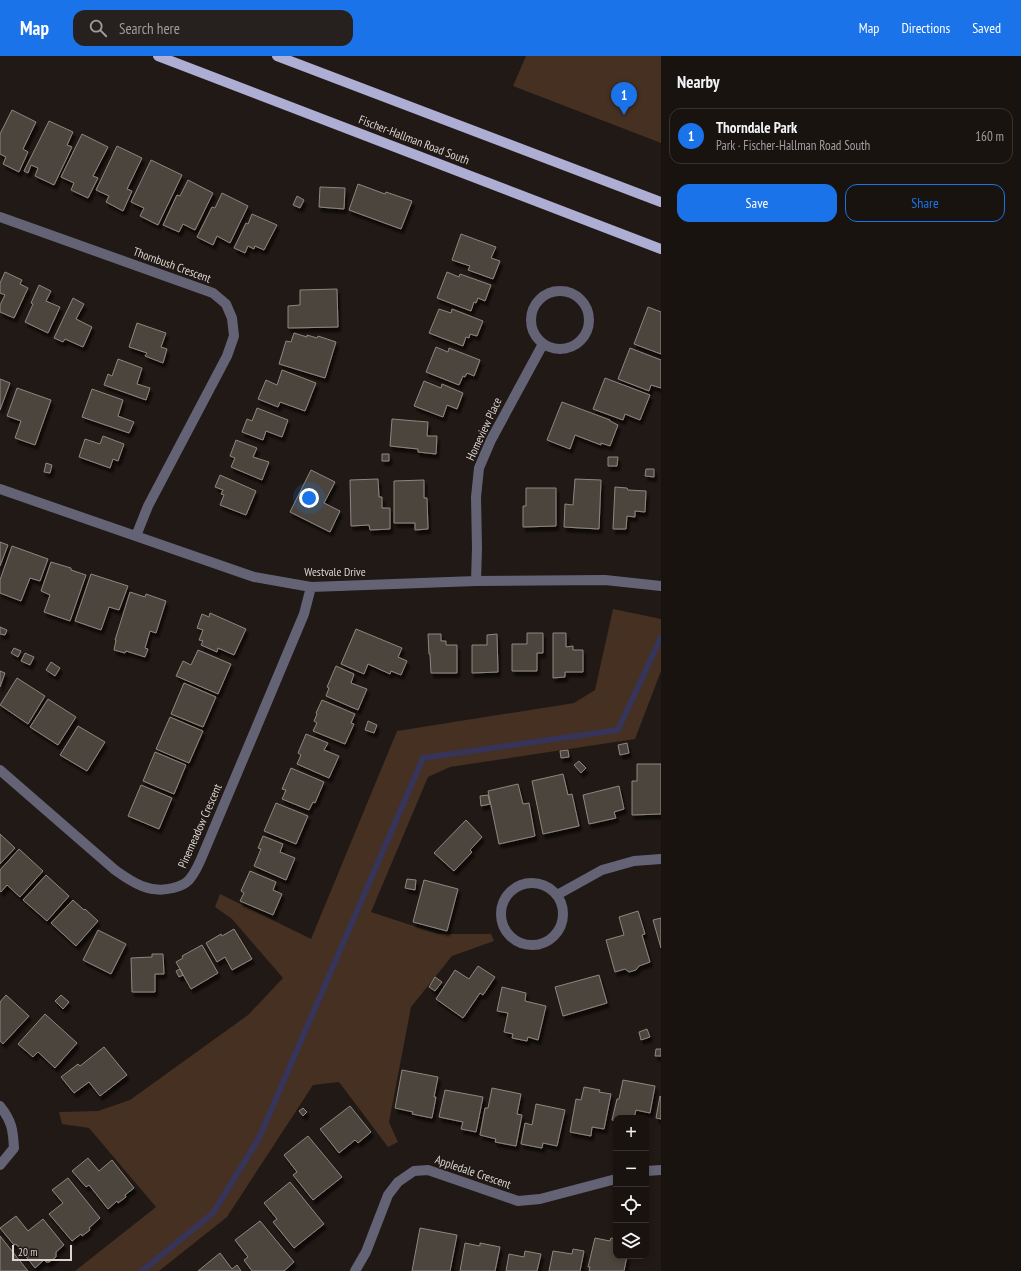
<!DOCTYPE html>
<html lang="en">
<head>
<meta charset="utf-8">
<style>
	:root { --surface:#191310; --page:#26201e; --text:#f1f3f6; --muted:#9f9e9f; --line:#373230; --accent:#1a73e8 }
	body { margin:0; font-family:"PT Sans Narrow",sans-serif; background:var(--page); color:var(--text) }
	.controls { position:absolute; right:12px; bottom:12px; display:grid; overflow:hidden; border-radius:8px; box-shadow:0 2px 6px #0003 }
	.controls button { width:36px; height:36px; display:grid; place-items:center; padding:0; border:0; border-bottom:1px solid var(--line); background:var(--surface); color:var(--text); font:20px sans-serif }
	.scale { position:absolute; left:12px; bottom:10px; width:60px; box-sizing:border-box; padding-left:4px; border:2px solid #dad5d1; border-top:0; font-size:11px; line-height:14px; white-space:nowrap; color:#dad5d1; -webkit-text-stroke:3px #211915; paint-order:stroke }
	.you { position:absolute; left:309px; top:442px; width:14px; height:14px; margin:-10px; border:3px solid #fff; border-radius:50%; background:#1a73e8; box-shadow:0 0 0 6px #1a73e833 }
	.badge { display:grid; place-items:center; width:26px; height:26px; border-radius:50%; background:var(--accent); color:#fff; font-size:13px; font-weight:700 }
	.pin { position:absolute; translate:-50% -33px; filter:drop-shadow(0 1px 2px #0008) }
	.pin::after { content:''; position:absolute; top:21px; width:14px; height:12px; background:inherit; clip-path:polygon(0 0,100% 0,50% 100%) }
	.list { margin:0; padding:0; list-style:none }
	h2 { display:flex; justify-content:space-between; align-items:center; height:52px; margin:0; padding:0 16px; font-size:17px }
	h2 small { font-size:13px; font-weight:400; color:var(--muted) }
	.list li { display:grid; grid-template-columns:26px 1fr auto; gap:12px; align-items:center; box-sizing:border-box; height:56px; margin:0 8px 8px; padding:0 8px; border:1px solid var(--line); border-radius:12px }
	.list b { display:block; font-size:15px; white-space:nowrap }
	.list p { margin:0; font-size:13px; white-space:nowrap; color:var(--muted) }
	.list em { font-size:13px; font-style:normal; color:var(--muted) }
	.actions { display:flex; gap:8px; padding:12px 16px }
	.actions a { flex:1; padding:9px 0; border:1px solid var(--accent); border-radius:12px; text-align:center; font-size:14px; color:var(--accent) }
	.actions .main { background:var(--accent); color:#fff }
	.icon { flex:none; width:22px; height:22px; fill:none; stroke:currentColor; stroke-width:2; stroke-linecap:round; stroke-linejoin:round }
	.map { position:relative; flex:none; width:661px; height:1215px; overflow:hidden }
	header { display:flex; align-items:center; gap:24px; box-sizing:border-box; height:56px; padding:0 20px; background:var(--accent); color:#fff }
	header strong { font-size:19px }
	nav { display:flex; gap:22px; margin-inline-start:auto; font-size:14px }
	.search { width:280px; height:36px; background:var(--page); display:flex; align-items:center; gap:10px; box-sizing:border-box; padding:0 14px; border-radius:12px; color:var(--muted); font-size:15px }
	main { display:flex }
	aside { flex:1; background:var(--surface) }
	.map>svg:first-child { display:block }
	.green { fill:#453021 }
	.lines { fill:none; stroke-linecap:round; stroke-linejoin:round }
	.stream { stroke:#373459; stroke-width:6 }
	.building { fill:#4c443e; stroke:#8f867f; filter:url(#shadow) }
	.minor { stroke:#646375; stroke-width:10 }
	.major { stroke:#aeadd3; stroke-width:10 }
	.labels { text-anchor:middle; stroke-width:3; stroke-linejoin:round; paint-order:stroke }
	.street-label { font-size:12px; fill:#dad5d1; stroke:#211915 }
</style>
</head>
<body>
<header>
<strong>Map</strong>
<div class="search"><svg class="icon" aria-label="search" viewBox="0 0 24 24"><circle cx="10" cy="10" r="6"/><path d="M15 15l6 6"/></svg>Search here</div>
<nav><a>Map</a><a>Directions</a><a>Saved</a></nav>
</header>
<main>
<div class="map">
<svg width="661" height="1215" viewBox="0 0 661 1215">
	<defs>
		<filter id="shadow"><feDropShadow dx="2.5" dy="4.5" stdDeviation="1" flood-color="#0009"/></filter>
	</defs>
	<rect width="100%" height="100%" fill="#211915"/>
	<!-- green -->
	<path class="green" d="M526 0H661V87L513 30Z
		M613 553 661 563V615L635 683 450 711 428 721 371 856 438 878H491L494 885 452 900 411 951 389 1066 398 1086 388 1091 339 1026 313 1029 227 1161 159 1215H75L156 1151 89 1072 62 1068 59 1056 98 1055 130 1044 248 959 283 922 232 863 215 851 220 838 311 883 397 675 574 647 595 634Z"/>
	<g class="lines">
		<!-- stream -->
		<path class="stream" d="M142 1215 213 1157 259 1082 423 702 618 674 661 581"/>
	</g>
	<!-- building -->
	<path class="building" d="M12 54 36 66 23 93 28 96 19 116 3 108 6 101 0 98V78Z
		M49 65 73 76 67 89 72 91 54 129 35 120 38 112 31 109 28 117 24 115Z
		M82 78 108 91 93 120 98 122 88 142 71 134 74 127 61 121Z
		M117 90 142 102 127 133 132 135 123 155 106 146 109 140 96 134Z
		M151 104 182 119 158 169 140 160 144 152 131 146Z
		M188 124 213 137 195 174 183 168 179 176 163 169 177 139 180 140Z
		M358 128 385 138 386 136 412 145 401 173 349 154Z
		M320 131 345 132 344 153 319 151Z
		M222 137 248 150 230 187 217 180 213 189 197 181 212 151 215 152Z
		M297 140 304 144 300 152 293 149Z
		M252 158 277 169 264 194 255 190 254 193 248 190 245 197 234 192 246 167 248 168Z
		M461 178 496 191 491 202 500 205 493 223 468 214 470 210 452 204Z
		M5 216 22 224 20 228 28 232 14 262 0 256V249L5 239 0 237V227Z
		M447 216 459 221 460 218 491 229 485 245 478 242 476 247 474 246 471 255 437 242Z
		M39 229 51 235 46 245 60 251 48 277 25 266 33 248 31 247Z
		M337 233 338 271 288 272V250L300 249V234Z
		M73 242 84 248 76 263 92 271 83 291 65 283 63 286 54 282Z
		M648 251 661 256V298L634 288Z
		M439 253 451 257 452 253 483 265 477 280 470 278 469 282 466 281 463 290 429 277Z
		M137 267 166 277 161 291 167 293 163 307 145 300 147 297 129 291Z
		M294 277 307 281V279L317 282 318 280 336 286 325 322 279 308 286 285 291 286Z
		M436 291 448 296 449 292 480 304 474 320 467 317 465 321 463 320 459 329 426 316Z
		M630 292 661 304V332L651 329 649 335 618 323Z
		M118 303 142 312 137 328 150 332 146 344 104 329 108 318 112 320Z
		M282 314 316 327 305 355 280 346 278 351 258 343 266 324 277 329Z
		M605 322 650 339 640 364 625 358 623 364 593 353Z
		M0 323 10 327 0 354Z
		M424 325 441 332 442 328 463 337 457 353 447 349 443 361 414 350Z
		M17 332 51 344 35 389 15 382 21 365 7 360Z
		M92 333 123 344 118 360 134 366 129 377 82 361Z
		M562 346 610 364V365L618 369 610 390 601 387V389L575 379 570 393 547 384Z
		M257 352 288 364 282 381 266 375 263 384 242 376 247 363 252 365Z
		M392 363 428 366 427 380H437L436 398 418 396V393L390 390Z
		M103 380 124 388 118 405 113 403 110 412 79 401 85 383 100 388Z
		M236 384 257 392 253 401 269 406 262 424 231 411 235 402 230 400Z
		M382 398H389V405H382Z
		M608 401H618L617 410H608Z
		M46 407 52 409 50 417 44 416Z
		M646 413H654V421L645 420Z
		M311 414 335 426 324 447 340 455 330 476 290 456Z
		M220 419 256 435 246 459 220 449 224 439 221 438 223 434 215 431Z
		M378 423 379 441H382V452H390V473L370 474 369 469 351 470 350 424Z
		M575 423 601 424 599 473 564 471 565 448 573 449Z
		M424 424V442H427L428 473 415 474V467H394V425Z
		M615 431 627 432 628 434 646 435 645 456 635 455V461L627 460 626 473H613Z
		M526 432H556V470L523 471V450H526Z
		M0 486 8 489 0 510Z
		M12 490 48 503 40 525 30 522 21 545 0 537V524Z
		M51 506 71 512V514L86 519 70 565 44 556 50 539 41 535Z
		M91 518 128 530 119 554 109 551 101 574 75 565Z
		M130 536 145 541 146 538 166 545 156 577 150 575 145 592 148 593 145 601 126 595 125 597 114 594 116 584H115Z
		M210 557 246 573 234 599 218 592 217 596 201 589 203 585 199 584 203 574 197 572 202 558 209 561Z
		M0 571 7 574 5 579 0 578Z
		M356 573 402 592 398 601 407 605 401 619 391 615 390 618 368 608 364 618 341 608Z
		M527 577H543V597H537V615H512V588H527Z
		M553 577H566V591L573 590V594H583V616H565V621L553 622Z
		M428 578H441V585H446V589H457V617H431L430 598H429Z
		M497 578 498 616 472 617V589H487V579Z
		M14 592 21 595 18 601 11 597Z
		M198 594 231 608 218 638 176 620 183 605 191 609Z
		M25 597 34 601 30 609 21 605Z
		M51 606 60 612 55 620 46 614Z
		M336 610 354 618 351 627 367 633 358 654 326 640 329 632 327 631Z
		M0 615 5 617 0 631Z
		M17 622 45 640 28 668 0 649Z
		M184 627 216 641 203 671 171 658Z
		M48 643 76 661 58 689 30 671Z
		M322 644 355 658 351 667 354 668 345 688 313 675 317 667 314 665 317 658 316 657Z
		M170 661 203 675 189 707 156 693Z
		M368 665 377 669 374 677 365 674Z
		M78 670 105 686 87 715 60 699Z
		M306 678 328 687 324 694 339 700 329 722 297 708 301 699 298 697Z
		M627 687 629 697 620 699 618 689Z
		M568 694 569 701 561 702 560 695Z
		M155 696 186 709 174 738 143 725Z
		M579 705 586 712 581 717 574 709Z
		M637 708H661V758L632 759V725H637Z
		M291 712 324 726 315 747 313 746 309 754 282 743 286 734 282 733Z
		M563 718 568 739 572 738 579 770 543 778 532 725Z
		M518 728 523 748 529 747 535 780 499 788 488 735Z
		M141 729 172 742 159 773 128 760Z
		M619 730 624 753 614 756 616 762 589 768 583 739Z
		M488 739 490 748 481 750 480 740Z
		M276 747 308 760 296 788 264 775Z
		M466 764 482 781 470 794 472 796 454 815 434 797Z
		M0 778 15 792 0 808Z
		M263 780 283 788 280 796 295 802 286 824 254 810 261 793 258 792Z
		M19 793 43 815 20 841 7 829 1 836 0 835V814Z
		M250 815 276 826 273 834 282 838 273 859 240 845 244 837 241 835Z
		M46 819 69 840 47 865 23 844Z
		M407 823 416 824 415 834 405 832Z
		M424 824 458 833 447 875 413 866Z
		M73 844 84 854 85 853 98 865 76 890 51 867Z
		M638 855 645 878 642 879 650 906 639 910 636 914 629 916 625 913 615 916 606 884 624 879 619 861Z
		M661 862V892L653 864Z
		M234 873 252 903 232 914 225 901 217 906 206 887 221 878 222 880Z
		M98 874 126 888 111 918 83 904Z
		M202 889 218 917 191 933 176 906 183 902 182 900Z
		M152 898H163L164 918H155V936H132L131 902 152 901Z
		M478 910 495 921 483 939 480 937 463 962 436 943 455 914 469 923Z
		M180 913 183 919 179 921 176 915Z
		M599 919 607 947 563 960 555 931Z
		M435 921 442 926 435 935 429 931Z
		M502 931 526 937 525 945 546 950 538 984 528 981 527 985 512 982 513 978 504 976 508 957 497 955Z
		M6 939 29 960 3 988 0 985V946Z
		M61 939 69 946 63 953 55 945Z
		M45 958 77 987 55 1012 38 996 33 1001 18 988Z
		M647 973 650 981 641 984 639 976Z
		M104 991 127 1019 100 1040 89 1026 74 1037 61 1021 78 1008 80 1010Z
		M656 993H661V1000H655Z
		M402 1014 438 1021 434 1041H436L432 1062 412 1058 413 1056 395 1052Z
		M623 1024 655 1030 650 1057 636 1054 634 1062H616V1065L612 1064 617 1043H619Z
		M584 1031 600 1034 599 1036 611 1038 604 1073 592 1071 591 1080 570 1076 576 1043 581 1044Z
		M492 1032 521 1038 517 1058 522 1059 516 1090 495 1086 496 1083 480 1079 485 1052H488Z
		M445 1034 483 1041 476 1076 461 1073 463 1066 439 1061Z
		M660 1040 661 1041V1063L656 1062Z
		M536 1048 565 1054 557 1090 543 1087 542 1092 521 1088 525 1067 532 1069Z
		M350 1050 371 1076 358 1087 355 1084 339 1097 320 1073Z
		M303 1052 307 1056 303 1060 299 1055Z
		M308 1080 342 1121 313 1144 293 1119 297 1116 284 1099Z
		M88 1102 99 1115 112 1104 134 1132 125 1139 126 1141 118 1147 117 1145 108 1153 89 1129 86 1131 72 1115Z
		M68 1122 100 1162 89 1172 90 1174 82 1180 81 1178 72 1185 49 1158 63 1147 52 1134Z
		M290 1126 324 1168 294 1192 273 1166 277 1163 264 1147Z
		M16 1160 28 1175 43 1163 64 1189 56 1196V1201L49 1206H46L44 1204 35 1212 16 1188 14 1189 0 1172Z
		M260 1165 294 1206 284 1215H252L244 1204 248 1201 235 1184Z
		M420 1172 457 1179 450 1215H412Z
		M0 1180 28 1215H0Z
		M595 1182 610 1185 611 1182 616 1183V1200H627L624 1215H589L590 1211H588Z
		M465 1187 480 1190V1187L500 1191 495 1215H460Z
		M573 1193 584 1195 580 1215H549L553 1195 572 1198Z
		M525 1195 541 1198 537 1215H506L509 1198 524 1201Z
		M220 1197 232 1213 237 1209 241 1215H198Z"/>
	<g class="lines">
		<!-- minor -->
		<path class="minor" d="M0 161 213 237 226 248 232 262 234 280 227 300 148 450 136 480
			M531 264a29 29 0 1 1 58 0a29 29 0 1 1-58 0Z
			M0 433 254 521 311 531 476 525 605 524 661 530
			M476 525 477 492 476 441 479 412 491 384 543 288
			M0 714 115 814C133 827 150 838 173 832 178 831 185 828 189 824 196 816 200 806 204 796L304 558 311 531
			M501 858a31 31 0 1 1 62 0a31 31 0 1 1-62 0Z
			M557 839 602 814 634 805 661 803
			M0 1050C12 1065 13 1074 14 1092L0 1109
			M646 1115 661 1114
			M355 1215 366 1196 388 1139 398 1126 414 1115 428 1114 518 1145 540 1143 616 1123"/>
		<!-- major -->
		<path class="major" d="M158 0 661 193
			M277 0 661 146"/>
	</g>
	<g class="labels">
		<!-- street labels -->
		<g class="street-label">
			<text transform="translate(414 84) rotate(21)" y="4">Fischer-Hallman Road South</text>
			<text transform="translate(172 209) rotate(20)" y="4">Thornbush Crescent</text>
			<text transform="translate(484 373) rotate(-65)" y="4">Homeview Place</text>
			<text x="335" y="520">Westvale Drive</text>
			<text transform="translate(200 770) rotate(-66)" y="4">Pinemeadow Crescent</text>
			<text transform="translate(473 1116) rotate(19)" y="4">Appledale Crescent</text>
		</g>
	</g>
</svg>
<div class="controls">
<button>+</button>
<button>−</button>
<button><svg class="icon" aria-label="locate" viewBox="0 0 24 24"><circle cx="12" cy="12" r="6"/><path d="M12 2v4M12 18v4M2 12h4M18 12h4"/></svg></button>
<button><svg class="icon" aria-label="layers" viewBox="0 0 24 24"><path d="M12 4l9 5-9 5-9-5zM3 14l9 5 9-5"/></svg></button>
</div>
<div class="scale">20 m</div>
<div class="you"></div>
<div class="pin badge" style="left:624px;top:59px">1</div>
</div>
<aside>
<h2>Nearby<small></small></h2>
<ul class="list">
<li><span class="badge">1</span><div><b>Thorndale Park</b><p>Park · Fischer-Hallman Road South</p></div><em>160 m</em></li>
</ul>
<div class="actions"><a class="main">Save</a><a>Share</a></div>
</aside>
</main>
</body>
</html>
